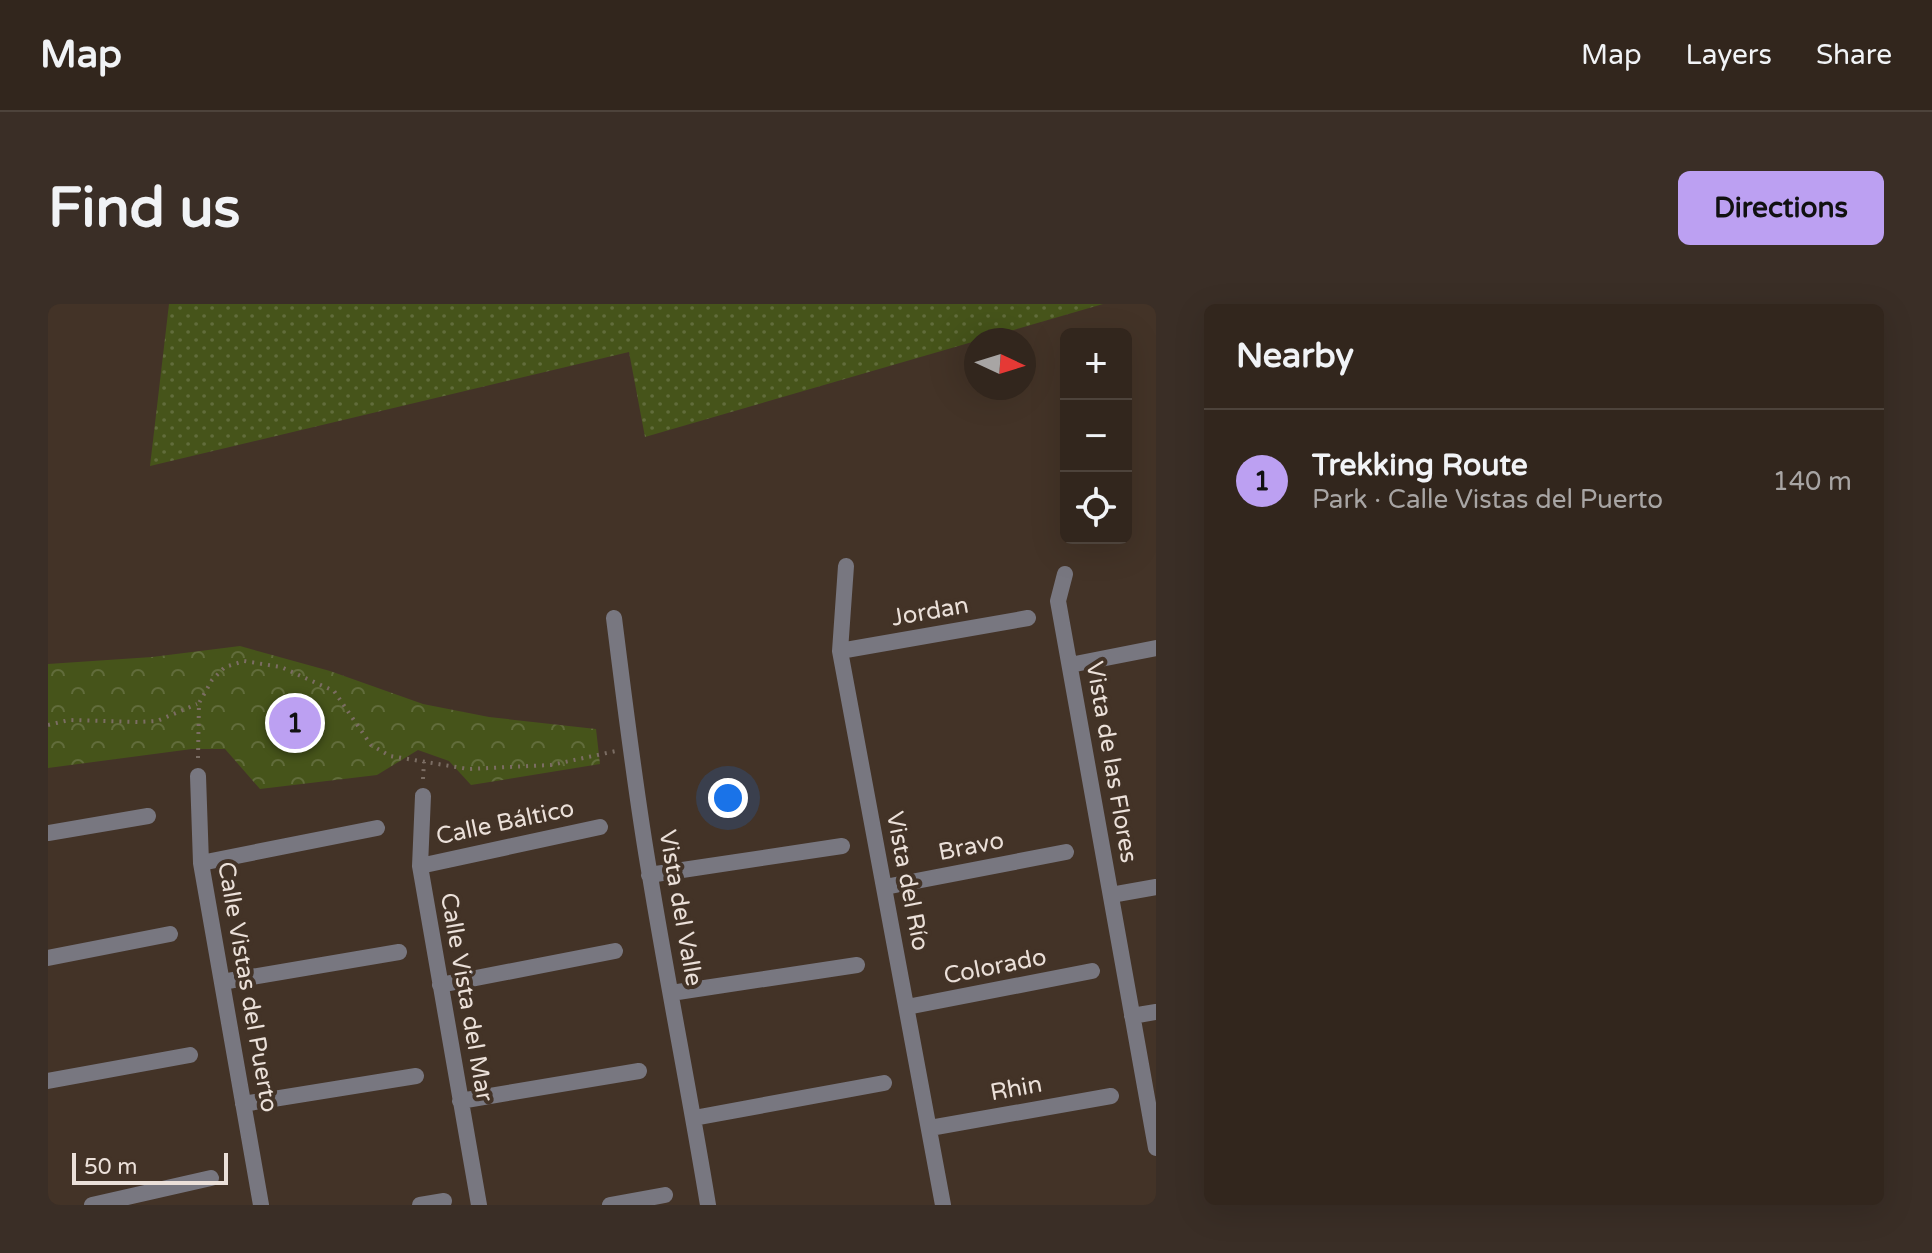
<!DOCTYPE html>
<html lang="en">
<head>
<meta charset="utf-8">
<style>
	:root { --surface:#32261d; --page:#3a2e26; --text:#f1f3f6; --muted:#a8a5a4; --line:#4d433b; --accent:#bca0f2 }
	body { margin:0; font-family:"Varela Round",sans-serif; background:var(--page); color:var(--text) }
	.controls { position:absolute; right:24px; top:24px; display:grid; overflow:hidden; border-radius:12px; box-shadow:0 8px 32px #0002 }
	.controls button { width:72px; height:72px; display:grid; place-items:center; padding:0; border:0; border-bottom:2px solid var(--line); background:var(--surface); color:var(--text); font:40px sans-serif }
	.compass { position:absolute; left:916px; top:24px; width:72px; height:72px; border-radius:50%; background:var(--surface); box-shadow:0 8px 32px #0002; rotate:94deg }
	.scale { position:absolute; left:24px; bottom:20px; width:156px; box-sizing:border-box; padding-left:8px; border:4px solid #ebe0d9; border-top:0; font-size:22px; line-height:28px; white-space:nowrap; color:#ebe0d9; -webkit-text-stroke:6px #433327; paint-order:stroke }
	.you { position:absolute; left:680px; top:494px; width:28px; height:28px; margin:-20px; border:6px solid #fff; border-radius:50%; background:#1a73e8; box-shadow:0 0 0 12px #1a73e833 }
	.badge { display:grid; place-items:center; width:52px; height:52px; border-radius:50%; background:var(--accent); color:#111; font-size:26px; font-weight:700 }
	.pin { position:absolute; translate:-50% -50%; border:4px solid #fff; box-shadow:0 2px 8px #0006 }
	.list { margin:0; padding:0; list-style:none }
	h2 { display:flex; justify-content:space-between; align-items:center; height:104px; margin:0; padding:0 32px; font-size:34px }
	h2 small { font-size:26px; font-weight:400; color:var(--muted) }
	.list li { display:grid; grid-template-columns:52px 1fr auto; gap:24px; align-items:center; box-sizing:border-box; height:144px; padding:0 32px; border-top:2px solid var(--line) }
	.list b { display:block; font-size:30px; white-space:nowrap }
	.list p { margin:0; font-size:26px; white-space:nowrap; color:var(--muted) }
	.list em { font-size:26px; font-style:normal; color:var(--muted) }
	.icon { flex:none; width:44px; height:44px; fill:none; stroke:currentColor; stroke-width:2; stroke-linecap:round; stroke-linejoin:round }
	.map { position:relative; flex:none; width:1108px; height:901px; overflow:hidden; border-radius:12px }
	header { display:flex; align-items:center; gap:48px; box-sizing:border-box; height:112px; padding:0 40px; background:var(--surface); border-bottom:2px solid var(--line) }
	header strong { font-size:38px }
	nav { display:flex; gap:44px; margin-inline-start:auto; font-size:28px }
	.intro { display:flex; align-items:center; justify-content:space-between; box-sizing:border-box; height:192px; padding:0 48px }
	h1 { margin:0; font-size:56px }
	.button { padding:20px 36px; border-radius:12px; background:var(--accent); color:#111; font-size:28px; font-weight:700 }
	main { display:flex; gap:48px; padding:0 48px }
	aside { flex:1; background:var(--surface); border-radius:12px; box-shadow:0 8px 32px #0002 }
	.map>svg:first-child { display:block }
	.grass { fill:url(#grass-dots) }
	.park { fill:url(#park-crowns) }
	.lines { fill:none; stroke-linecap:round; stroke-linejoin:round }
	.path { stroke:#7b6d63; stroke-width:4; stroke-dasharray:2 6; stroke-linecap:butt }
	.minor { stroke:#787780; stroke-width:16 }
	.labels { text-anchor:middle; stroke-width:8; stroke-linejoin:round; paint-order:stroke }
	.street-label { font-size:24px; fill:#ebe0d9; stroke:#433327 }
</style>
</head>
<body>
<header>
<strong>Map</strong>
<nav><a>Map</a><a>Layers</a><a>Share</a></nav>
</header>
<div class="intro"><h1>Find us</h1><a class="button">Directions</a></div>
<main>
<div class="map">
<svg width="1108" height="901" viewBox="0 0 1108 901">
	<defs>
		<pattern id="grass-dots" width="8" height="8" patternUnits="userSpaceOnUse" patternTransform="scale(2)"><rect width="8" height="8" fill="#46541a"/><path d="M2 2h.1M6 6h.1" fill="none" stroke="#616c3b" stroke-width="1.8" stroke-linecap="round"/></pattern>
		<pattern id="park-crowns" width="20" height="18" patternUnits="userSpaceOnUse" patternTransform="scale(2)"><rect width="20" height="18" fill="#46541a"/><path d="M2 6a3 3 0 1 1 6 0M12 15a3 3 0 1 1 6 0" fill="none" stroke="#616c3b"/></pattern>
	</defs>
	<rect width="100%" height="100%" fill="#433327"/>
	<!-- grass -->
	<path class="grass" d="M121 0H1055L597 133 581 48 102 162Z"/>
	<!-- park -->
	<path class="park" d="M192 342 282 367 375 400 441 413 548 425 552 460 423 481 401 457 370 446 329 471 212 485 177 445H144L0 464V360L104 353Z"/>
	<g class="lines">
		<!-- path -->
		<path class="path" d="M0 421 21 416 90 418 109 417 149 400
			M150 454 151 399 164 376 177 363 196 357 233 363 286 387 323 441 342 452 420 465 503 461 568 447
			M375 475 376 458"/>
		<!-- minor -->
		<path class="minor" d="M798 262 792 347 895 901
			M1017 270 1010 297 1108 844
			M566 314C577 400 587 486 602 572 620 682 642 791 660 901
			M792 347 980 314
			M1022 361 1108 344
			M150 472 153 559 213 901
			M375 492 372 562 431 901
			M0 529 100 512
			M153 559 329 524
			M372 562 552 523
			M601 571 794 542
			M837 583 1018 548
			M1063 591 1108 583
			M0 654 122 630
			M174 678 351 648
			M392 681 567 647
			M623 689 809 661
			M859 703 1044 667
			M1084 712 1108 708
			M0 777 142 751
			M412 797 591 767
			M195 800 368 772
			M646 814 836 779
			M882 824 1063 792
			M44 901 163 874
			M372 901 396 897
			M562 901 617 891"/>
	</g>
	<g class="labels">
		<!-- street labels -->
		<g class="street-label">
			<text transform="translate(882 307) rotate(-10)" y="8">Jordan</text>
			<text transform="translate(1064 458) rotate(80)" y="8">Vista de las Flores</text>
			<text transform="translate(457 518) rotate(-12)" y="8">Calle Báltico</text>
			<text transform="translate(923 542) rotate(-11)" y="8">Bravo</text>
			<text transform="translate(860 577) rotate(79)" y="8">Vista del Río</text>
			<text transform="translate(633 604) rotate(80)" y="8">Vista del Valle</text>
			<text transform="translate(947 662) rotate(-11)" y="8">Colorado</text>
			<text transform="translate(200 683) rotate(80)" y="8">Calle Vistas del Puerto</text>
			<text transform="translate(419 693) rotate(80)" y="8">Calle Vista del Mar</text>
			<text transform="translate(968 784) rotate(-10)" y="8">Rhin</text>
		</g>
	</g>
</svg>
<div class="controls">
<button>+</button>
<button>−</button>
<button><svg class="icon" aria-label="locate" viewBox="0 0 24 24"><circle cx="12" cy="12" r="6"/><path d="M12 2v4M12 18v4M2 12h4M18 12h4"/></svg></button>
</div>
<svg class="compass" viewBox="-18 -18 36 36"><path d="M0-13l5 13h-10z" fill="#e53935"/><path d="M0 13l5-13h-10z" fill="#a8a5a4"/></svg>
<div class="scale">50 m</div>
<div class="you"></div>
<div class="pin badge" style="left:247px;top:419px">1</div>
</div>
<aside>
<h2>Nearby<small></small></h2>
<ul class="list">
<li><span class="badge">1</span><div><b>Trekking Route</b><p>Park · Calle Vistas del Puerto</p></div><em>140 m</em></li>
</ul>
</aside>
</main>
</body>
</html>
